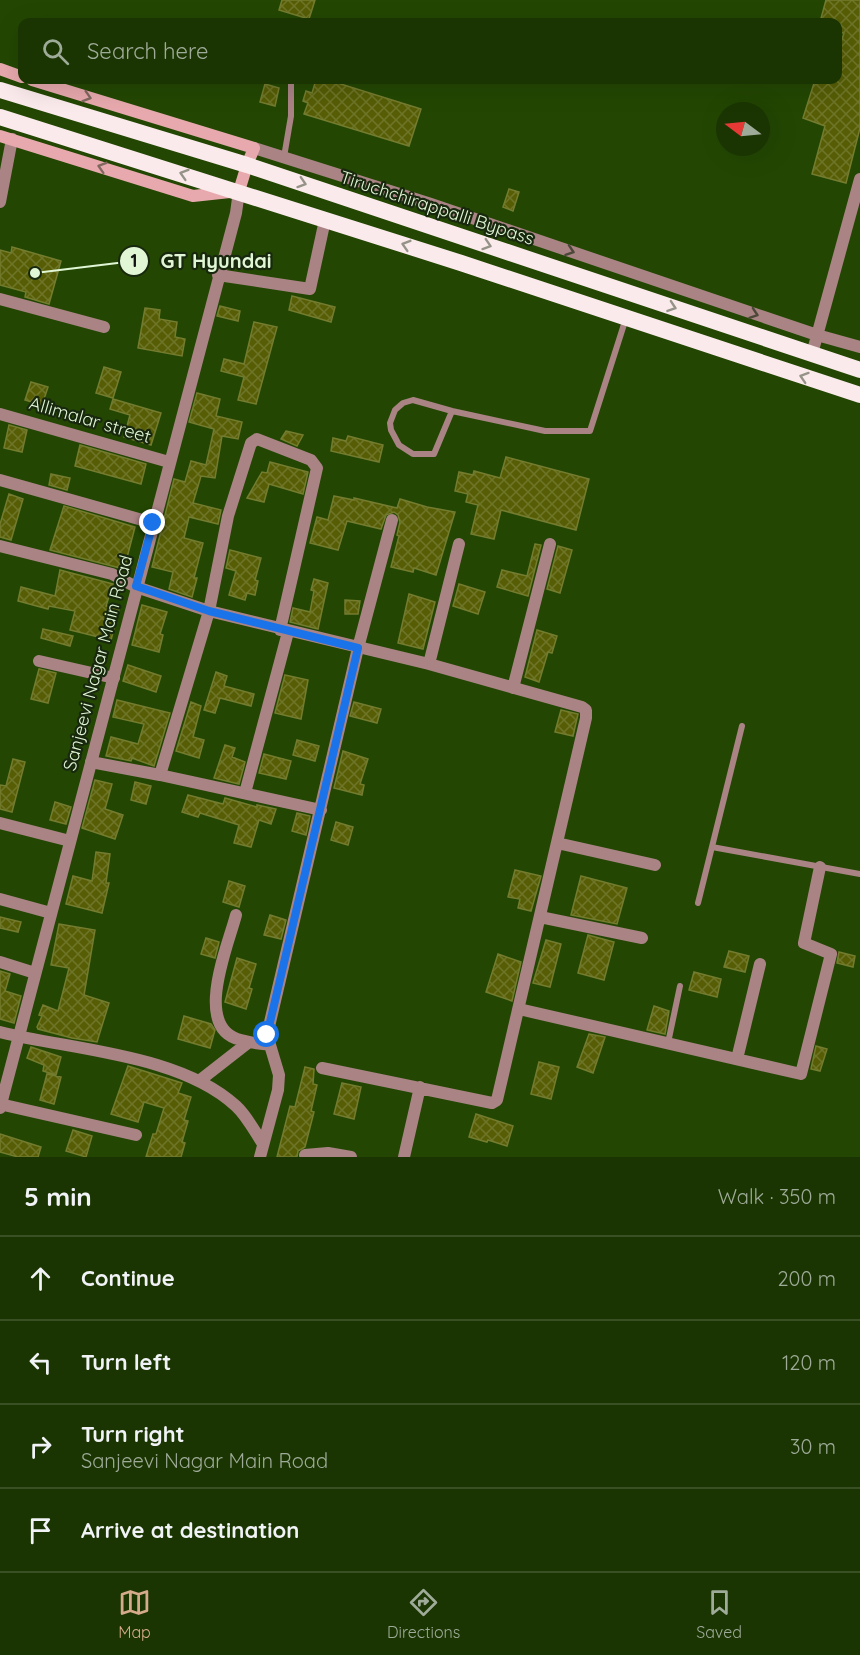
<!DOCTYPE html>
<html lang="en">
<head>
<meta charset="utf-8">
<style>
	:root { --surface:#1a3502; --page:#274011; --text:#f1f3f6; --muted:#9fab99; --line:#385024; --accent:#d6ab8b }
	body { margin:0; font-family:Quicksand,sans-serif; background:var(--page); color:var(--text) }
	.compass { position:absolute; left:716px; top:102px; width:54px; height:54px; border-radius:50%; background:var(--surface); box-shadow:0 6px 24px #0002; rotate:286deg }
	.stop { position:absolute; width:18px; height:18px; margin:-14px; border:4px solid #1a73e8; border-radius:50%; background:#fff }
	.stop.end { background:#1a73e8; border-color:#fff; box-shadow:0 2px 6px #0008 }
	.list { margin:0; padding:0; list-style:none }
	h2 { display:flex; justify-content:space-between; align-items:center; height:78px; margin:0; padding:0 24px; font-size:26px }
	h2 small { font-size:20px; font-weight:400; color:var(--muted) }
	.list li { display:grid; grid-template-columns:39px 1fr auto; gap:18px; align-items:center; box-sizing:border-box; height:84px; padding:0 24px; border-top:2px solid var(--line) }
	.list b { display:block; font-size:22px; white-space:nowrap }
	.list p { margin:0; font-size:20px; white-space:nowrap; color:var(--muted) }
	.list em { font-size:20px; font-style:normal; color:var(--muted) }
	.icon { flex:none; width:33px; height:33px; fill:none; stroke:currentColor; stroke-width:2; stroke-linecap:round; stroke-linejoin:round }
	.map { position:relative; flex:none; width:860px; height:1157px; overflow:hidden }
	.search { position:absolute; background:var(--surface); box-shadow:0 6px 24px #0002; left:18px; right:18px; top:18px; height:66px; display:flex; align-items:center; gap:15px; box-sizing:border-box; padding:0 21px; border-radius:12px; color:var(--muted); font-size:22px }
	.sheet { height:414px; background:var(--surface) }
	nav { display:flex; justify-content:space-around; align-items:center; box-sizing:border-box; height:84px; border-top:2px solid var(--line); background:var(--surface); font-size:16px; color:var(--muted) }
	nav a { display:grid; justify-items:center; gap:3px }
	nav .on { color:var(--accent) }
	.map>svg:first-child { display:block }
	.building { fill:url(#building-cross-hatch); stroke:#747c2f; stroke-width:1.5 }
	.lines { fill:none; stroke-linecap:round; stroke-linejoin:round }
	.service { stroke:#aa8385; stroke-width:6 }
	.minor { stroke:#aa8385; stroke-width:12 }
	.tertiary { stroke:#aa8385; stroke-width:12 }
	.secondary { stroke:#e7a9ad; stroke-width:12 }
	.trunk { stroke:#fbeaec; stroke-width:16 }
	.oneway { stroke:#80685e }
	.oneway2 { stroke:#959388 }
	.oneway3 { stroke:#4b4838 }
	.route { stroke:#1a73e8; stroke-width:8 }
	.labels { text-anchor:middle; stroke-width:4.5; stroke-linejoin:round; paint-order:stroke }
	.street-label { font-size:18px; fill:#e0f6d5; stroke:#18280e }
	.leader { fill:none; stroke:#e0f6d5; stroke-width:2 }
	.callout-dot { fill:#e0f6d5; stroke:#18280e; stroke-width:2 }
	.mark-label { font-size:18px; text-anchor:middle; font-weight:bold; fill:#111 }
	.callout-label { font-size:20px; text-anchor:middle; font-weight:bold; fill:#e0f6d5; stroke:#18280e; stroke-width:4.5; stroke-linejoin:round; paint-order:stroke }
</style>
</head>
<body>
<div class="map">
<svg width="860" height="1157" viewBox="0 0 860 1157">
	<defs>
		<pattern id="building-cross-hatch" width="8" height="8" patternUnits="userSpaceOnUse" patternTransform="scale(1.5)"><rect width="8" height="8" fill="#565d05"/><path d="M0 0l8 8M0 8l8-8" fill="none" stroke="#6e7529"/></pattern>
	</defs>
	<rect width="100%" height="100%" fill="#234703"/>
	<!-- building -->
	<path class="building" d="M282 0H315L309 19 279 10Z
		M826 0H860V128L846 183 812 174 825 126 803 118 815 80H837V55L844 33 837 32V22H820Z
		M316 80H328L421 109 409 146 304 114 308 103 303 101 306 91 312 93Z
		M265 84 279 88 275 106 260 102Z
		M509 189 519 192 513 211 503 207Z
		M12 247 61 261 49 304 25 297 26 292 0 285V250L11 253Z
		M292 296 335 307 331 322 289 310Z
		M220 306 240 311 238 321 217 316Z
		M145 308 160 310 159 319 177 322 175 337 185 339 182 356 138 348Z
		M254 322 277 327 256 404 238 400 244 377 221 371 224 359 244 364Z
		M104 367 121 372 113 398 96 393Z
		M31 382 48 387 42 405 25 400Z
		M197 393 220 399 216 416 242 422 238 439 222 436 215 478 201 476 193 503 221 510 218 524 189 517 184 538 203 543 194 578H197L192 597 169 589 173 572 152 567 174 479 185 482 191 461 206 465 214 429 189 422Z
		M113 399 161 413 151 445 124 437 130 415 110 409Z
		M9 425 27 430 22 452 4 448Z
		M286 431 303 435 297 446 281 439Z
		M348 436 383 445 379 462 331 451 333 438 346 441Z
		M80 445 146 464 141 484 75 466Z
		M506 457 589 479 576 530 501 510 494 539 471 534 478 505 466 502 468 494 455 491 459 472 473 475 474 471 500 478Z
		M270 462 308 472 303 494 269 484 264 502 247 498 262 472 267 473Z
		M51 474 70 478 67 490 49 485Z
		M9 494 23 499 11 540 0 537V524Z
		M334 496 354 500V498L397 508 400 499 427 507 455 512 436 575 414 568 413 572 391 567 399 536 397 535 400 522 398 515 394 512 386 515 381 529 347 521 338 550 310 543 317 517 328 520Z
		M64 506 135 527 124 569 50 550Z
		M535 544 541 545 528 596 497 587 502 570 527 576Z
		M558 546 572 550 560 593 547 589Z
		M230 550 261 558 255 580 258 581 255 595 247 593 245 600 229 595 236 571 226 568Z
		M60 570 113 584 106 606 119 609 111 640 70 630 75 611 49 606 48 609 18 601 21 587 55 596Z
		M314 579 328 583 318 629 290 622 293 608 310 612 314 591 311 590Z
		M459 584 485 592 478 614 453 606Z
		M409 594 435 602 423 649 398 643Z
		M345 600 360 601 358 614H345Z
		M142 605 167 612 160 634 163 635 159 652 132 645Z
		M43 629 73 636 70 646 41 638Z
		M537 630 557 636 552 653 548 652 539 682 525 677Z
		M128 665 161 676 156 692 123 681Z
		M39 669 56 673 48 703 31 699Z
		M216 672 227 676 224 686 254 694 251 706 220 698 215 713 204 710Z
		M285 675 308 680 301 719 275 713Z
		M117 700 170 713 154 766 132 758 131 761 106 756 111 737 138 744 144 724 113 717Z
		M191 702 201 706 193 737 204 740 199 758 176 751Z
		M354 702 381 709 377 723 350 716Z
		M561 710 578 714 573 736 555 732Z
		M297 740 319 746 315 761 293 755Z
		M225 745 235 748 232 757 245 762 239 784 214 778Z
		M343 751 368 759 360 784 364 785 362 795 334 788Z
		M264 754 291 761 286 779 259 773Z
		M13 759 25 762 12 812 0 809V785L6 786Z
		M95 780 112 784 105 809 123 815 115 839 82 828Z
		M135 782 151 786 146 804 131 800Z
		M188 795 223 804 225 798 257 807V805L276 809 271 824 259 820 251 847 234 843 239 825 200 813 198 817 182 812Z
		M55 802 71 807 66 824 50 820Z
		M297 813 310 816 306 835 292 831Z
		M336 822 353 827 348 845 331 840Z
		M96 852 110 854 106 883H109L102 913 66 904 73 876 92 881Z
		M515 870 541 876 531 911 518 908 520 899 508 897Z
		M581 876 627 888 617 924 571 915Z
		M229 881 245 886 239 907 223 902Z
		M270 915 286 920 281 939 264 935Z
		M0 917 21 922 18 932 0 928Z
		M59 924 95 930 84 995 109 1003 97 1042 72 1038 38 1029 37 1027 42 1016 39 1015 43 1005 58 1011 69 968 51 965Z
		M588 935 614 942 604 980 578 973Z
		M206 938 219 942 215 958 201 954Z
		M546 940 561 944 550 987 533 983Z
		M729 951 749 956 745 972 724 967Z
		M839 952 855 956 853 967 837 963Z
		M498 954 521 962 512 1001 486 992Z
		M237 958 256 964 249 988 252 989 246 1009 225 1002Z
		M0 971 10 974 5 991 21 996 14 1023 0 1019Z
		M694 972 721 979 717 997 689 990Z
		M654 1006 669 1011 665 1034 647 1030Z
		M184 1016 211 1024 215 1030 210 1048 178 1039Z
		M589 1034 605 1037 593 1073 577 1067Z
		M816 1046 827 1049 820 1071 811 1069Z
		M31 1047 61 1057 56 1075 43 1071 44 1065 27 1058Z
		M539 1062 559 1067 551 1099 531 1094Z
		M128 1066 182 1083 178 1093 191 1097 184 1120 188 1121 182 1142 185 1143 181 1157H146L153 1134H156L164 1108 144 1102 138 1122 111 1114Z
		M305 1067 314 1069 313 1084 317 1085 311 1111 314 1112 305 1147 298 1151 297 1157H277L290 1106 295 1107Z
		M47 1074 61 1077 54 1104 40 1100Z
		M342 1083 361 1087 354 1119 334 1114Z
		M476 1114 513 1126 507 1146 488 1140 487 1142 469 1137Z
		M73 1130 92 1136 86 1157 66 1151Z
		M0 1134 41 1147 38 1157H18L0 1152Z"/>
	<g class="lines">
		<!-- service -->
		<path class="service" d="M284 157 291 116V80
			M452 411 434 454H413L399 445 391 430 390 423 395 410 403 403 413 400 452 411 545 431H590L626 318
			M712 847 860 874
			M698 903 742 726
			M668 1043 680 986"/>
		<!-- minor -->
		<path class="minor" d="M254 148 431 204 817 335 860 347
			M0 202 12 139
			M218 275 310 289 325 220
			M0 299 104 327
			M812 354 860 179
			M0 414 169 462
			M0 480 153 523
			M0 546 112 574 136 587 209 611 429 664 582 707 586 710V718L497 1100 492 1103 322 1068
			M39 661 114 678
			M429 664 459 544
			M513 688 550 544
			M91 762 160 775 321 810
			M160 775 209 611 228 516 251 443 257 439 311 460 317 468 280 630
			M245 793 288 632
			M0 823 70 841
			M557 843 655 865
			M0 899 51 913
			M236 915C228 946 192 1029 241 1040 250 1042 259 1045 268 1044
			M540 917 642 938
			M0 962 35 973
			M519 1009 801 1074 831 954 804 943 820 867
			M0 1032C72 1050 180 1054 236 1106 247 1116 255 1132 263 1144
			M737 1059 760 964
			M199 1081 249 1042
			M0 1104 136 1135
			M305 1155 328 1153 351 1157
			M260 1157 278 1090 279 1075 267 1035 358 648 392 520
			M404 1157 420 1087"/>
		<!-- tertiary -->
		<path class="tertiary" d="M0 1108 236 213 239 191"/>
		<!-- secondary -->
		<path class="secondary" d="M0 69 22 77
			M0 136 193 196 239 191 247 165 254 148 32 80"/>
		<!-- trunk -->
		<path class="trunk" d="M0 90 247 165 860 370
			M0 117 461 263 860 395"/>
	</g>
	<!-- one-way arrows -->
	<defs><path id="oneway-chevron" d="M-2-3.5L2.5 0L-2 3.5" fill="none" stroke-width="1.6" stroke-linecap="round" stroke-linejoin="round" transform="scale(1.5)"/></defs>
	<g class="oneway">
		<use href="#oneway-chevron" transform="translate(87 97) rotate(17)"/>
		<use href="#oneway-chevron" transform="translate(102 167) rotate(-163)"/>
	</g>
	<g class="oneway2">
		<use href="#oneway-chevron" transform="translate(184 174) rotate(-163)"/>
		<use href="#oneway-chevron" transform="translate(302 183) rotate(18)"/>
		<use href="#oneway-chevron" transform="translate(406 245) rotate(-163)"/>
		<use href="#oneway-chevron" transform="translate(487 245) rotate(18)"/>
		<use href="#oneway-chevron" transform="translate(672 307) rotate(19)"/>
		<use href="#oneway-chevron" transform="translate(804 377) rotate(-162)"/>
	</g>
	<g class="oneway3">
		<use href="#oneway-chevron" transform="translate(570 251) rotate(19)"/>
		<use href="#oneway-chevron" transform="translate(754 314) rotate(19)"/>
	</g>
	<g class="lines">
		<!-- route -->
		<path class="route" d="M153 523 136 586 209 611 358 648 267 1035"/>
	</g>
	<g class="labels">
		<!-- street labels -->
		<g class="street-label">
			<text transform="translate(437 208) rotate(18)" y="6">Tiruchchirappalli Bypass</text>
			<text transform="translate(90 420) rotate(16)" y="6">Allimalar street</text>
			<text transform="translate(98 663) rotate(-75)" y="6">Sanjeevi Nagar Main Road</text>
		</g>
	</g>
	<!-- callouts -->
	<path class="leader" d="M35 273L134 261"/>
	<g class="callout-dot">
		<circle cx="35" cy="273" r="6"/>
		<circle cx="134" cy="261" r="15"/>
	</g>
	<g class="mark-label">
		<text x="134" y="267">1</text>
	</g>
	<g class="callout-label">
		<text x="216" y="268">GT Hyundai</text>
	</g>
</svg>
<svg class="compass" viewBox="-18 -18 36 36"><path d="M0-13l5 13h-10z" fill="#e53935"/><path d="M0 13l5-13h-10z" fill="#9fab99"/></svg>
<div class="stop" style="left:267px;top:1035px"></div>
<div class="stop end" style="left:153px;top:523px"></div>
<div class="search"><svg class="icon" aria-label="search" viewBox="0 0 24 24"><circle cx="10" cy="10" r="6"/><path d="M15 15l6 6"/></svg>Search here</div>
</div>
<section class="sheet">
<h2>5 min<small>Walk · 350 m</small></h2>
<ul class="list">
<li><svg class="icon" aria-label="ahead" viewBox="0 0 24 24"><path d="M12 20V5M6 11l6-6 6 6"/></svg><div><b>Continue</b></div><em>200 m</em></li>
<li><svg class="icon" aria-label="left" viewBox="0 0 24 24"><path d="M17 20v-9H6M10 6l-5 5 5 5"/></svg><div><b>Turn left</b></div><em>120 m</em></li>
<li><svg class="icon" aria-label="right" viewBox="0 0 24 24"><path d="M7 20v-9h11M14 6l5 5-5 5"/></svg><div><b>Turn right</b><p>Sanjeevi Nagar Main Road</p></div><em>30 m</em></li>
<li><svg class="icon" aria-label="arrive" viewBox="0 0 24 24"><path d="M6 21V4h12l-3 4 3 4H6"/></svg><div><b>Arrive at destination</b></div></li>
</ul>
</section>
<nav>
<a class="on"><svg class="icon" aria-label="map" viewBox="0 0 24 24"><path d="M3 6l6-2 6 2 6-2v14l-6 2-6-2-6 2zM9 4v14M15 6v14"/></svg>Map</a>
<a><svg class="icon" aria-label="directions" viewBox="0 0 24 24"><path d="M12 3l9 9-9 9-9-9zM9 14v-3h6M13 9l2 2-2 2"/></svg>Directions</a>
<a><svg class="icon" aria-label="saved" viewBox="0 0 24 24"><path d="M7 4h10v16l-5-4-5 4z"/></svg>Saved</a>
</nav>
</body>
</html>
